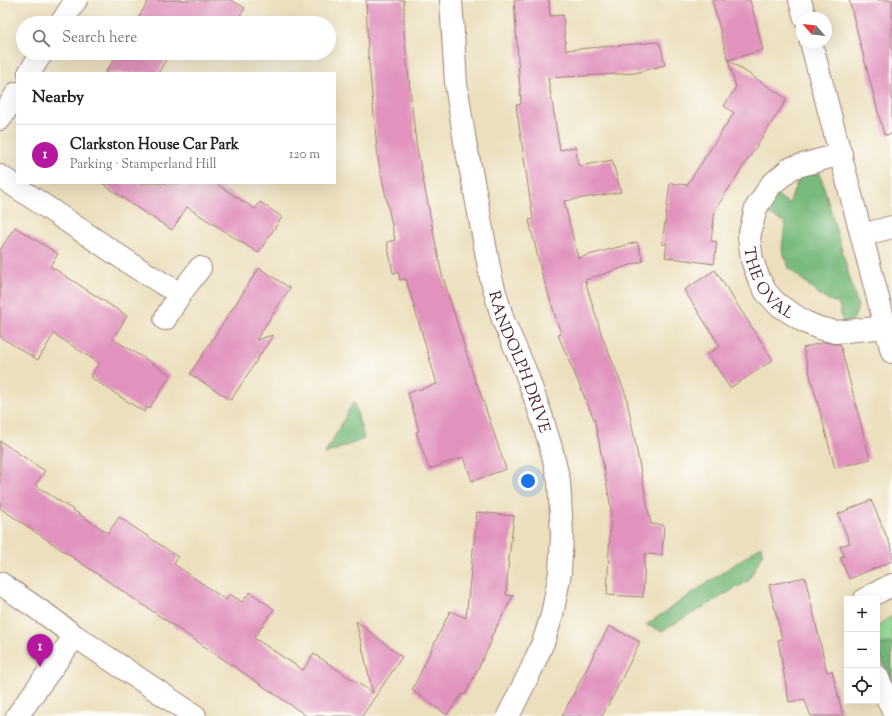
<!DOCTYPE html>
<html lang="en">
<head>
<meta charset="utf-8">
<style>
	:root { --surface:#fff; --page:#f6f6f6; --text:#222; --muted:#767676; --line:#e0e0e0; --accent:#b5179e }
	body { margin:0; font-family:"Sorts Mill Goudy",serif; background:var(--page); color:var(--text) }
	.controls { position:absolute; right:12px; bottom:12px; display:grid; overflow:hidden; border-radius:0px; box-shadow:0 4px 16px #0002 }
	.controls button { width:36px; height:36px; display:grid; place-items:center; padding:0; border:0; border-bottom:1px solid var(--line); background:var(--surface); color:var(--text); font:20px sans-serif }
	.compass { position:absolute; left:796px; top:12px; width:36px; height:36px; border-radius:50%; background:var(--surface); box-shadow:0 4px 16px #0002; rotate:298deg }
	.you { position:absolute; left:528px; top:481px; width:14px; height:14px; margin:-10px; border:3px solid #fff; border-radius:50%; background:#1a73e8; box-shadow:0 0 0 6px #1a73e833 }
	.badge { display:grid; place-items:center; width:26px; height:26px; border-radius:50%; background:var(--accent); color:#fff; font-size:13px; font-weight:700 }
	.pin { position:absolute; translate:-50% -33px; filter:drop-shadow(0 1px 2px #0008) }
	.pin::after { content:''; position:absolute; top:21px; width:14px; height:12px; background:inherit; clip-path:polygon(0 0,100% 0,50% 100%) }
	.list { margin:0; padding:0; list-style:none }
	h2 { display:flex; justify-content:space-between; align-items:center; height:52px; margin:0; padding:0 16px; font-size:17px }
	h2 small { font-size:13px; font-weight:400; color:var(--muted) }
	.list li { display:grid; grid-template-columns:26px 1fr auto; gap:12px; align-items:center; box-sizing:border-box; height:60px; padding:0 16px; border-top:1px solid var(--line) }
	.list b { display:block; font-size:15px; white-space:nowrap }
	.list p { margin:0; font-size:13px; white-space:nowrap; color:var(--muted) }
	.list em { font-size:13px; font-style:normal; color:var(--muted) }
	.icon { flex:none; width:22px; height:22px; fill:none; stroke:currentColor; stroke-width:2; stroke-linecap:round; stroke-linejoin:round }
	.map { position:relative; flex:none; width:892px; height:716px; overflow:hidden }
	.search { position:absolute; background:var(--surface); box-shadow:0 4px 16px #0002; left:16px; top:16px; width:320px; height:44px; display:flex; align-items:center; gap:10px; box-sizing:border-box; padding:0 14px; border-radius:22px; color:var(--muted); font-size:15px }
	.panel { position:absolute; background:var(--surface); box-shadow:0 4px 16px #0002; left:16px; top:72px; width:320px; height:112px; border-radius:0px }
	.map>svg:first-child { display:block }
	.green { fill:#96da92; stroke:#707c5e }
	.forest { fill:#78ba7c; stroke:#616c54 }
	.building { fill:#e193be }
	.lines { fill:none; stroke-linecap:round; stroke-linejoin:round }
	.minor-casing { stroke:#9b7f74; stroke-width:24 }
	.minor { stroke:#fff; stroke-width:22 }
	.labels { text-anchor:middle; stroke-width:3; stroke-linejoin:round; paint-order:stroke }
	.street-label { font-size:16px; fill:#4a1f2b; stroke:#fdfcf7 }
</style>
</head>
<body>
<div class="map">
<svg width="892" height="716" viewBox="0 0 892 716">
	<rect width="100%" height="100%" fill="#fdfcf7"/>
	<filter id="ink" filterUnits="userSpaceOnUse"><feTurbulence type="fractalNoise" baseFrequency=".025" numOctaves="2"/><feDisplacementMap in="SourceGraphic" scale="8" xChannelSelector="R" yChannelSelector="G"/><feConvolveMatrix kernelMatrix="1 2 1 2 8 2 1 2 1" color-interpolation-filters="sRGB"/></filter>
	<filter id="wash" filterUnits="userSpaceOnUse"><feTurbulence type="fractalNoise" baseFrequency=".012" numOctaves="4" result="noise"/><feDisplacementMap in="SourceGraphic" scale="16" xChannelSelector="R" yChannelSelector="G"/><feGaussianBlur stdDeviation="0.9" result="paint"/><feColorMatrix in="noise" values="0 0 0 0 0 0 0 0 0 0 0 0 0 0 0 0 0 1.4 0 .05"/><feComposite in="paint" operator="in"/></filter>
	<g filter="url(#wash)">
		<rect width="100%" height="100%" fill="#ecdfbd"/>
		<!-- green -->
		<path class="green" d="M892 616V682L877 649V626Z"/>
		<!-- forest -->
		<path class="forest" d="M820 173 858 307C854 318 855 321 843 324L839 304 822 297 789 268 782 249 785 222 765 213 776 194 789 204 799 177Z
			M354 401 364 439 325 454Z
			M761 546 763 554 748 581 662 631 646 625Z
			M892 643V682L877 649V645Z"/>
		<g id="blocks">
			<!-- building -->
			<path class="building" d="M149 0H231L245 8 235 23H135Z
				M366 0H404V34L416 143 441 271 476 384 477 383 506 469 472 481 464 457 429 469 416 432 419 431 408 393 437 384 406 279 400 280 398 272 393 273 387 242 395 240 378 159 368 53Z
				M514 0H549L550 16 563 15 566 50 658 42V44L660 43 665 65 635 73 548 78 560 150 575 147 578 164H579V166L612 160 621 192 564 201 578 258 637 242 643 261 585 280 602 336 626 395 651 524 664 525 662 555 645 554 643 597 607 595 611 508 599 442 594 419 558 335 561 334 542 274 529 220 533 219 516 105 521 104Z
				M712 0H750L763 50 728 60Z
				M849 0H892V134L884 135Z
				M118 53H170L158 73H105Z
				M728 60 787 99 715 210 711 241 717 242 714 264 665 257 667 243 662 245 670 183 687 185 734 113 724 106 736 87Z
				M102 183H215L255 209 260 202 282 217 258 253 187 207 172 230 133 205Z
				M15 227 58 254 50 266 127 316 113 339 171 375 149 409 147 407 144 412 90 377 99 363 54 334 38 360 0 337V250Z
				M259 268 290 288 256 340 273 335 231 400 190 374Z
				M715 270 773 360 730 388 708 354 720 346 684 290Z
				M824 342 833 344H840L870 459 835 468 803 348Z
				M0 441 45 471 35 485 108 533 119 517 178 557 174 564 226 600 230 594 242 602 250 592 274 609 254 638 303 670 314 654 373 693 356 621 402 657 362 716H307L0 508Z
				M871 500 892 549V561L849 579 840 557 844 556 840 546 850 543 838 514Z
				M477 512 514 516 509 558 506 595 513 596 490 639 492 640 465 695 462 694 447 715 412 690 450 611 466 618Z
				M805 577 827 672 832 671 843 716H811L804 699 789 702 778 640 782 639 769 585Z
				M609 626 640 642 613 696 602 716H562Z"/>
		</g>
	</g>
	<g filter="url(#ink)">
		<use href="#blocks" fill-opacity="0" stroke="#9b7f74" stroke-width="1"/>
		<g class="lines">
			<!-- minor casing -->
			<g class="minor-casing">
				<g id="minor">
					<path id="s1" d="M451 0 456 84 465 142 474 186 491 278 503 320 525 370 542 418 551 448 559 481 562 535 560 573 552 615 544 640 531 670 508 716"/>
					<path d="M800 0 805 18"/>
					<path d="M61 23 76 0"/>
					<path d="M811 42 892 352"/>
					<path d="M29 73 42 53"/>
					<path d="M0 119 17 93"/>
					<path id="s2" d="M841 154 791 168 771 185 756 208 749 237 752 260 759 279 766 292 777 304 805 322 819 328 836 332 886 327"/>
					<path d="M0 176 137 268 180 294"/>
					<path d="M862 235 892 227"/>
					<path d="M165 319 180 294 200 268"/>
					<path d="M0 583 48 616 75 636 195 716"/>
					<path d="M865 599 880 591 892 585"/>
					<path d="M877 676 892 709"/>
					<path d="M17 716 75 636"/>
				</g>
			</g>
			<!-- minor -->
			<use href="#minor" class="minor"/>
		</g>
	</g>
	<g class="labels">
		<!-- street labels -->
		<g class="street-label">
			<text dy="6" stroke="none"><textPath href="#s2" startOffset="187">THE OVAL</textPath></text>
			<text dy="6" stroke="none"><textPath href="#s1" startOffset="370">RANDOLPH DRIVE</textPath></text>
		</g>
	</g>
</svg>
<div class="controls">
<button>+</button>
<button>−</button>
<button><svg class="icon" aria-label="locate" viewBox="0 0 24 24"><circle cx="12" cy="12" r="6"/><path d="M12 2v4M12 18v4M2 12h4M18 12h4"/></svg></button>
</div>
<svg class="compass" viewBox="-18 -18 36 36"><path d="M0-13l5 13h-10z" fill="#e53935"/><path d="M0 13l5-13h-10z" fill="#767676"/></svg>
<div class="you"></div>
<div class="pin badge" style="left:40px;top:667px">1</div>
<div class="search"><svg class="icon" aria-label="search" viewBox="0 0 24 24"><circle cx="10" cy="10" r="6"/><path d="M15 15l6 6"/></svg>Search here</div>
<section class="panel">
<h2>Nearby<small></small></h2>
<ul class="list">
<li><span class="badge">1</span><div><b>Clarkston House Car Park</b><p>Parking · Stamperland Hill</p></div><em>120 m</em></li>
</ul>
</section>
</div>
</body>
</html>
